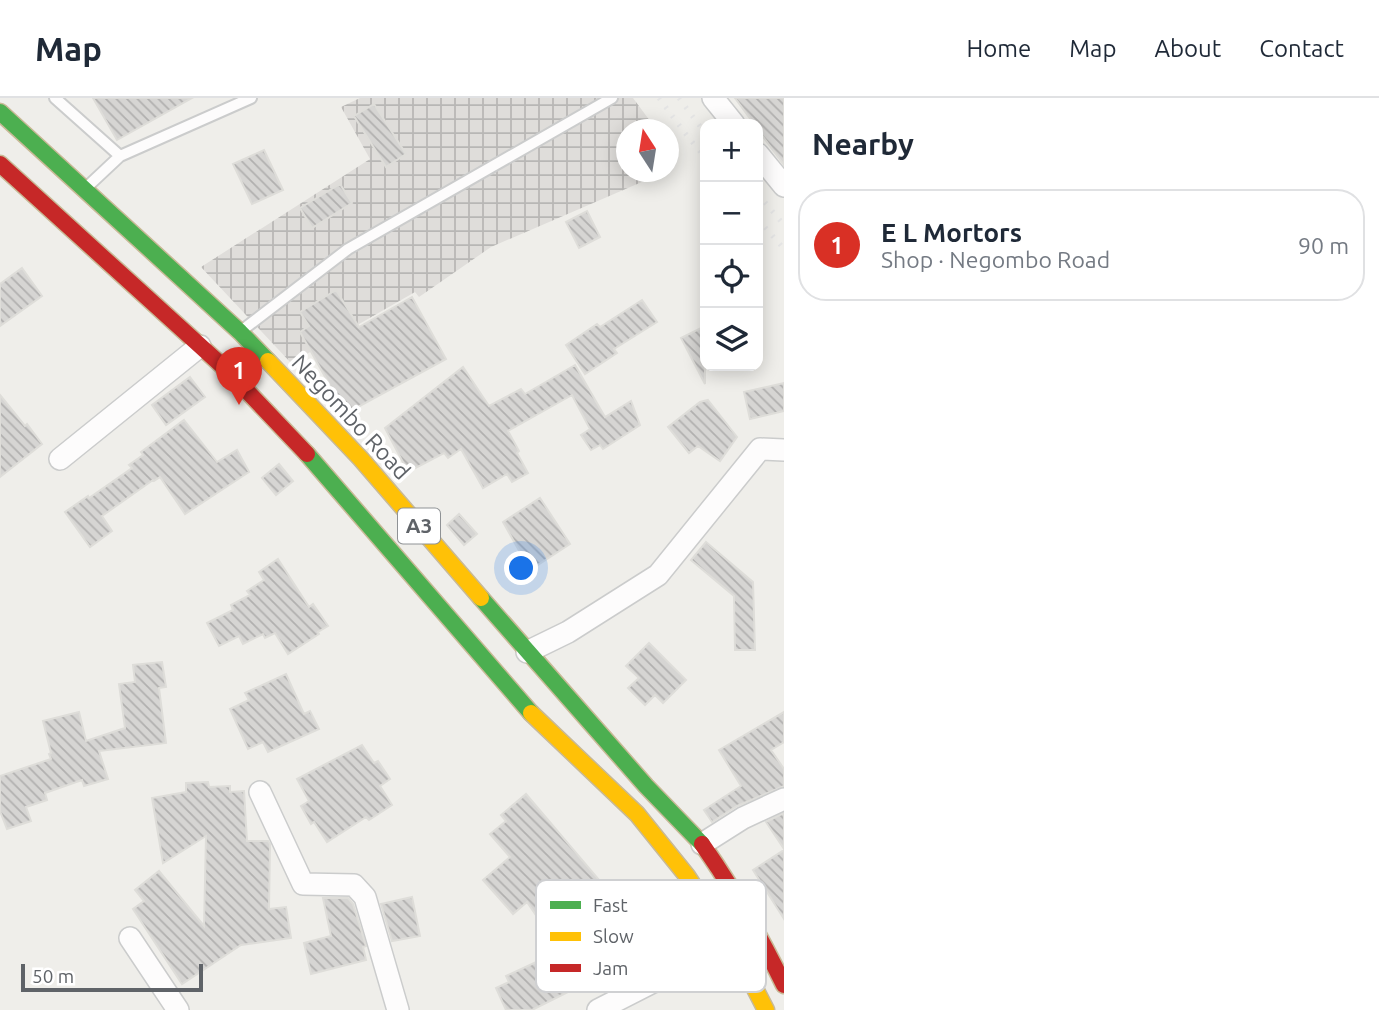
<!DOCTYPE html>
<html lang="en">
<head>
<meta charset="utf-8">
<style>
	:root { --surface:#fff; --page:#f6f6f7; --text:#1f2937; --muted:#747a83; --line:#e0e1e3; --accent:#d93025 }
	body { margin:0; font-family:Ubuntu,sans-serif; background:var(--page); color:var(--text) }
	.controls { position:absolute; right:21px; top:21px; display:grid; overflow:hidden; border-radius:14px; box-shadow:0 4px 18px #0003 }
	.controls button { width:63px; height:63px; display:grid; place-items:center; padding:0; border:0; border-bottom:2px solid var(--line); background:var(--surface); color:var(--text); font:35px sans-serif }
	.compass { position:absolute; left:616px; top:21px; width:63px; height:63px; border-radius:50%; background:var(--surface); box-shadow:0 4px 18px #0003; rotate:348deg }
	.scale { position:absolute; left:21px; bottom:18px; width:182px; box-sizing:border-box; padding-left:7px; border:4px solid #5f6368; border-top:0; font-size:19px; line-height:24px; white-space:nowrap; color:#5f6368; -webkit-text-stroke:5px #fff; paint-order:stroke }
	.you { position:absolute; left:522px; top:471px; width:24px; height:24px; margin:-18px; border:5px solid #fff; border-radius:50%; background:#1a73e8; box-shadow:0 0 0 10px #1a73e833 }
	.badge { display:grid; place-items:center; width:46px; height:46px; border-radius:50%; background:var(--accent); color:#fff; font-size:23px; font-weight:700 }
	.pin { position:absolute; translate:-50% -58px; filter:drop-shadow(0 2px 4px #0008) }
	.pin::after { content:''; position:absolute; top:37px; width:24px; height:21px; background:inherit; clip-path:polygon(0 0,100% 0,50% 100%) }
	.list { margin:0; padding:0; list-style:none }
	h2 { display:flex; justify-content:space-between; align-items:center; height:91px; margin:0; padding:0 28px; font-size:30px }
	h2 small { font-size:23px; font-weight:400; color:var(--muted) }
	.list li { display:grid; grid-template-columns:46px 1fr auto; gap:21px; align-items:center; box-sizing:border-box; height:112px; margin:0 14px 14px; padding:0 14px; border:2px solid var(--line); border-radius:28px }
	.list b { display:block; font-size:26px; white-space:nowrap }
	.list p { margin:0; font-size:23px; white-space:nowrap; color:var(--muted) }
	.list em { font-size:23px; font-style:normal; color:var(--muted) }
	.icon { flex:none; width:38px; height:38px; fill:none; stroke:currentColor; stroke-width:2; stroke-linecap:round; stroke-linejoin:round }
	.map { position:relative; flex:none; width:784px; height:912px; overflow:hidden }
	header { display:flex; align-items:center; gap:42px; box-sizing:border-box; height:98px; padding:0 35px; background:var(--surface); border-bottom:2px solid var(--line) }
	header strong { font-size:33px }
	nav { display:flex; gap:38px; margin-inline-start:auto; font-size:24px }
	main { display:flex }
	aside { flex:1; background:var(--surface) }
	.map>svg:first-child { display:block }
	.industrial { fill:url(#industrial-grid) }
	.building { fill:url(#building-back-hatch); stroke:#deddd9; stroke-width:2 }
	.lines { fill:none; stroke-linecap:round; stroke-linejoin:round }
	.lane-casing { stroke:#cbcccc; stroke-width:14 }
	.street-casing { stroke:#cbcccc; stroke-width:24 }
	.fast-casing { stroke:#c8b996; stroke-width:19 }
	.slow-casing { stroke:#c8b996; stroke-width:19 }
	.jam-casing { stroke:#c8b996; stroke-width:19 }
	.lane { stroke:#fdfcfc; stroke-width:10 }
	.street { stroke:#fdfcfc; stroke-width:21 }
	.fast { stroke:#4caf50; stroke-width:16 }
	.slow { stroke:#ffc107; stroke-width:16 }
	.jam { stroke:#c62828; stroke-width:16 }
	.rail { stroke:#e4e4e4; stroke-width:5; stroke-dasharray:2 9; stroke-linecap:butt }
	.labels { text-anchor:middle; stroke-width:7; stroke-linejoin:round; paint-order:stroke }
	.shield { fill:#fff; stroke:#8f9295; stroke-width:2 }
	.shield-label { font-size:21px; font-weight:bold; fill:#5f6368 }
	.street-label { font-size:23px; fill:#5f6368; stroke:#fff }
	.key { fill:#fff; stroke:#cfd0d2; stroke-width:2 }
	.key-label { font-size:19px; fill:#5f6368 }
</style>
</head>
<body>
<header>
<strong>Map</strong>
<nav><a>Home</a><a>Map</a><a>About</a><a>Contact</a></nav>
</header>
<main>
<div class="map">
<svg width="784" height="912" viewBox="0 0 784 912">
	<defs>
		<pattern id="industrial-grid" width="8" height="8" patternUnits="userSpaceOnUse" patternTransform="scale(1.75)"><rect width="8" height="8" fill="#dfddda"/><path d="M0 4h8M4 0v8" fill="none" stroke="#b8b7b5"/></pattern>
		<pattern id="building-back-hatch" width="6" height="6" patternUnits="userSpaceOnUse" patternTransform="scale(1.75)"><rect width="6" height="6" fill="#d6d5d3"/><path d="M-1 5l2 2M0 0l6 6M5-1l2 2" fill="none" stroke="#b1b0af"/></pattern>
	</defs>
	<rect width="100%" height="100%" fill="#efeeea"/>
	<!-- industrial -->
	<path class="industrial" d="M360 0H633L656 31 626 32V74H665L491 149 419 199 415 194 291 265 201 169 370 61 341 9Z"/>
	<!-- building -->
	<path class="building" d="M93 0H192L117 42Z
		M735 0H784V67L758 32V26H754Z
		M374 6 406 56 386 69 354 18Z
		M264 52 283 92 252 106 233 66Z
		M340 86 352 105 312 130 300 110Z
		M587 113 600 139 579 150 566 124Z
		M22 170 42 198 0 228V186Z
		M336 192 359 229 412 199 446 261 347 315 342 309 300 234 309 228 300 214Z
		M642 202 657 224 614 251 617 255 585 276 566 247 597 226 600 229Z
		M705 228V286L681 240Z
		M575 267 605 319 631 303 640 327 603 351 600 347 591 352 581 337 590 331 572 297 508 333 519 353 517 355 528 375 512 384 507 376 483 390 461 351 448 360 444 355 408 374 385 330 463 269 489 308 521 291 525 296Z
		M190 279 205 299 166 327 152 307Z
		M784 285V313L750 321 744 294Z
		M0 297 25 328 27 326 42 346 0 379Z
		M708 302 737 339 720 363 698 348 689 355 668 329 700 304Z
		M184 322 217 364 237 352 249 374 185 416 160 379 154 383 153 382 102 418 112 433 90 449 65 414 88 398 89 400 132 370 129 367 143 357 141 354Z
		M279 366 293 383 276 397 262 380Z
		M540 400 570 446 530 472 503 424Z
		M459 416 477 436 464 447 447 427Z
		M706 444 753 484 755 552H735L734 498 691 462Z
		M278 461 309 509 313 506 328 528 318 534 319 536 288 556 275 535 265 540 263 536 243 546 239 538 219 548 207 525 233 512 231 507 250 497 247 493 264 482 259 474Z
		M649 545 686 582 663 605 655 597 645 607 628 590 639 580 626 568Z
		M162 564 166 589 159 590 166 645 99 653 108 681 84 688 82 682 45 695 47 702 26 709 31 723 7 731 0 713V678L51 661 49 656 51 655 43 623 79 614 86 643 125 630 119 586 135 584 133 567Z
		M286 576 304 616 310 613 319 631 268 654 263 644 248 651 230 611 249 602 245 595Z
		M784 614V644L771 652 784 671V688L737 708 712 724 704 712 741 688 719 652Z
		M362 647 374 665 378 663 390 681 380 688 392 707 369 722 366 719 327 744 314 724 311 726 301 708 309 703 297 681Z
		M208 684 209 689 230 688V694L244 693 247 743H268L270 746 269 811 286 809 291 840 241 847 182 886 133 811 144 803 135 792 159 773 204 828 206 738 163 765 152 700 186 694V685Z
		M526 696 600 783 646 853 609 877 602 867 567 886 570 893 532 912H506L496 890 509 884 506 878 560 853 527 804 513 816 483 782 510 759 490 736 506 723 501 717Z
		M784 715V751L766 724Z
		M784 752V821L753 772Z
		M412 799 420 838 392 843 381 806Z
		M323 800H348L353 806 366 848 363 849 366 862 311 876 304 845 331 838Z"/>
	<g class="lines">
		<!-- lane casing -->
		<g class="lane-casing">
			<path id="lane" d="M55 0 120 58 88 88
				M120 58 251 0
				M245 230 348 151 612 0"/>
		</g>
		<!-- street casing -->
		<g class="street-casing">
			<path id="street" d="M713 0 734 26
				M758 56 784 88
				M60 361 200 248
				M527 554 568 534 658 477 760 351 784 352
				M260 694 303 786 354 787 365 799 398 912
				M702 746 743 720 784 701
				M130 840 178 912
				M598 912 651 885 734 850"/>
		</g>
		<!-- fast casing -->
		<g class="fast-casing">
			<path id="fast" d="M0 14 240 234 268 263
				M307 356 531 615
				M481 500 646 688 702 746"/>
		</g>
		<!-- slow casing -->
		<g class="slow-casing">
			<path id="slow" d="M268 263 361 361 481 500
				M531 615 637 716 687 778 734 850 766 912"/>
		</g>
		<!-- jam casing -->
		<g class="jam-casing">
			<path id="jam" d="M0 66 229 274 307 356
				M702 746C733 790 760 838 784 887"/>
		</g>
		<!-- lane -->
		<use href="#lane" class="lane"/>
		<!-- street -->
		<use href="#street" class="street"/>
		<!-- fast -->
		<use href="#fast" class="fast"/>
		<!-- slow -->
		<use href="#slow" class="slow"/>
		<!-- jam -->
		<use href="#jam" class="jam"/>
		<!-- rail -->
		<path class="rail" d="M659 0 688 39 705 59
			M679 0 705 35
			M758 96 784 127
			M758 121 784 151"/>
	</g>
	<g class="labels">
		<!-- shield labels -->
		<rect class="shield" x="398" y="410.5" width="42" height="35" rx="5"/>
		<g class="shield-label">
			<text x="419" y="435">A3</text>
		</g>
		<!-- street labels -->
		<g class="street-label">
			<text transform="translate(351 319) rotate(47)" y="8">Negombo Road</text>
		</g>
	</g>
	<!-- legend -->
	<rect x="536" y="782" width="230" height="112" rx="10" class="key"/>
	<rect x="550" y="803" width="31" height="8" fill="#4caf50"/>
	<rect x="550" y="834" width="31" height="9" fill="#ffc107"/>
	<rect x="550" y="866" width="31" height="8" fill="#c62828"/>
	<g class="key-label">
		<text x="593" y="814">Fast</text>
		<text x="593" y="845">Slow</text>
		<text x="593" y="877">Jam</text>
	</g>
</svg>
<div class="controls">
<button>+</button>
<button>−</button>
<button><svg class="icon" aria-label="locate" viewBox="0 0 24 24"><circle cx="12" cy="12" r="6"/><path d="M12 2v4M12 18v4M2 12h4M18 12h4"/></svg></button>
<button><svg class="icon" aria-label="layers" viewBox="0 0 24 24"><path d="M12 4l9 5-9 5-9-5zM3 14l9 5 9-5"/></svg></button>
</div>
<svg class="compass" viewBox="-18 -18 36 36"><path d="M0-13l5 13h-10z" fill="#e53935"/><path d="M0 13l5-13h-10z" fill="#747a83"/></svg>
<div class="scale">50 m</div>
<div class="you"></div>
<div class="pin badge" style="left:239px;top:307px">1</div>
</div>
<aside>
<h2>Nearby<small></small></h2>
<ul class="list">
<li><span class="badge">1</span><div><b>E L Mortors</b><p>Shop · Negombo Road</p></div><em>90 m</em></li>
</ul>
</aside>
</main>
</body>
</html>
